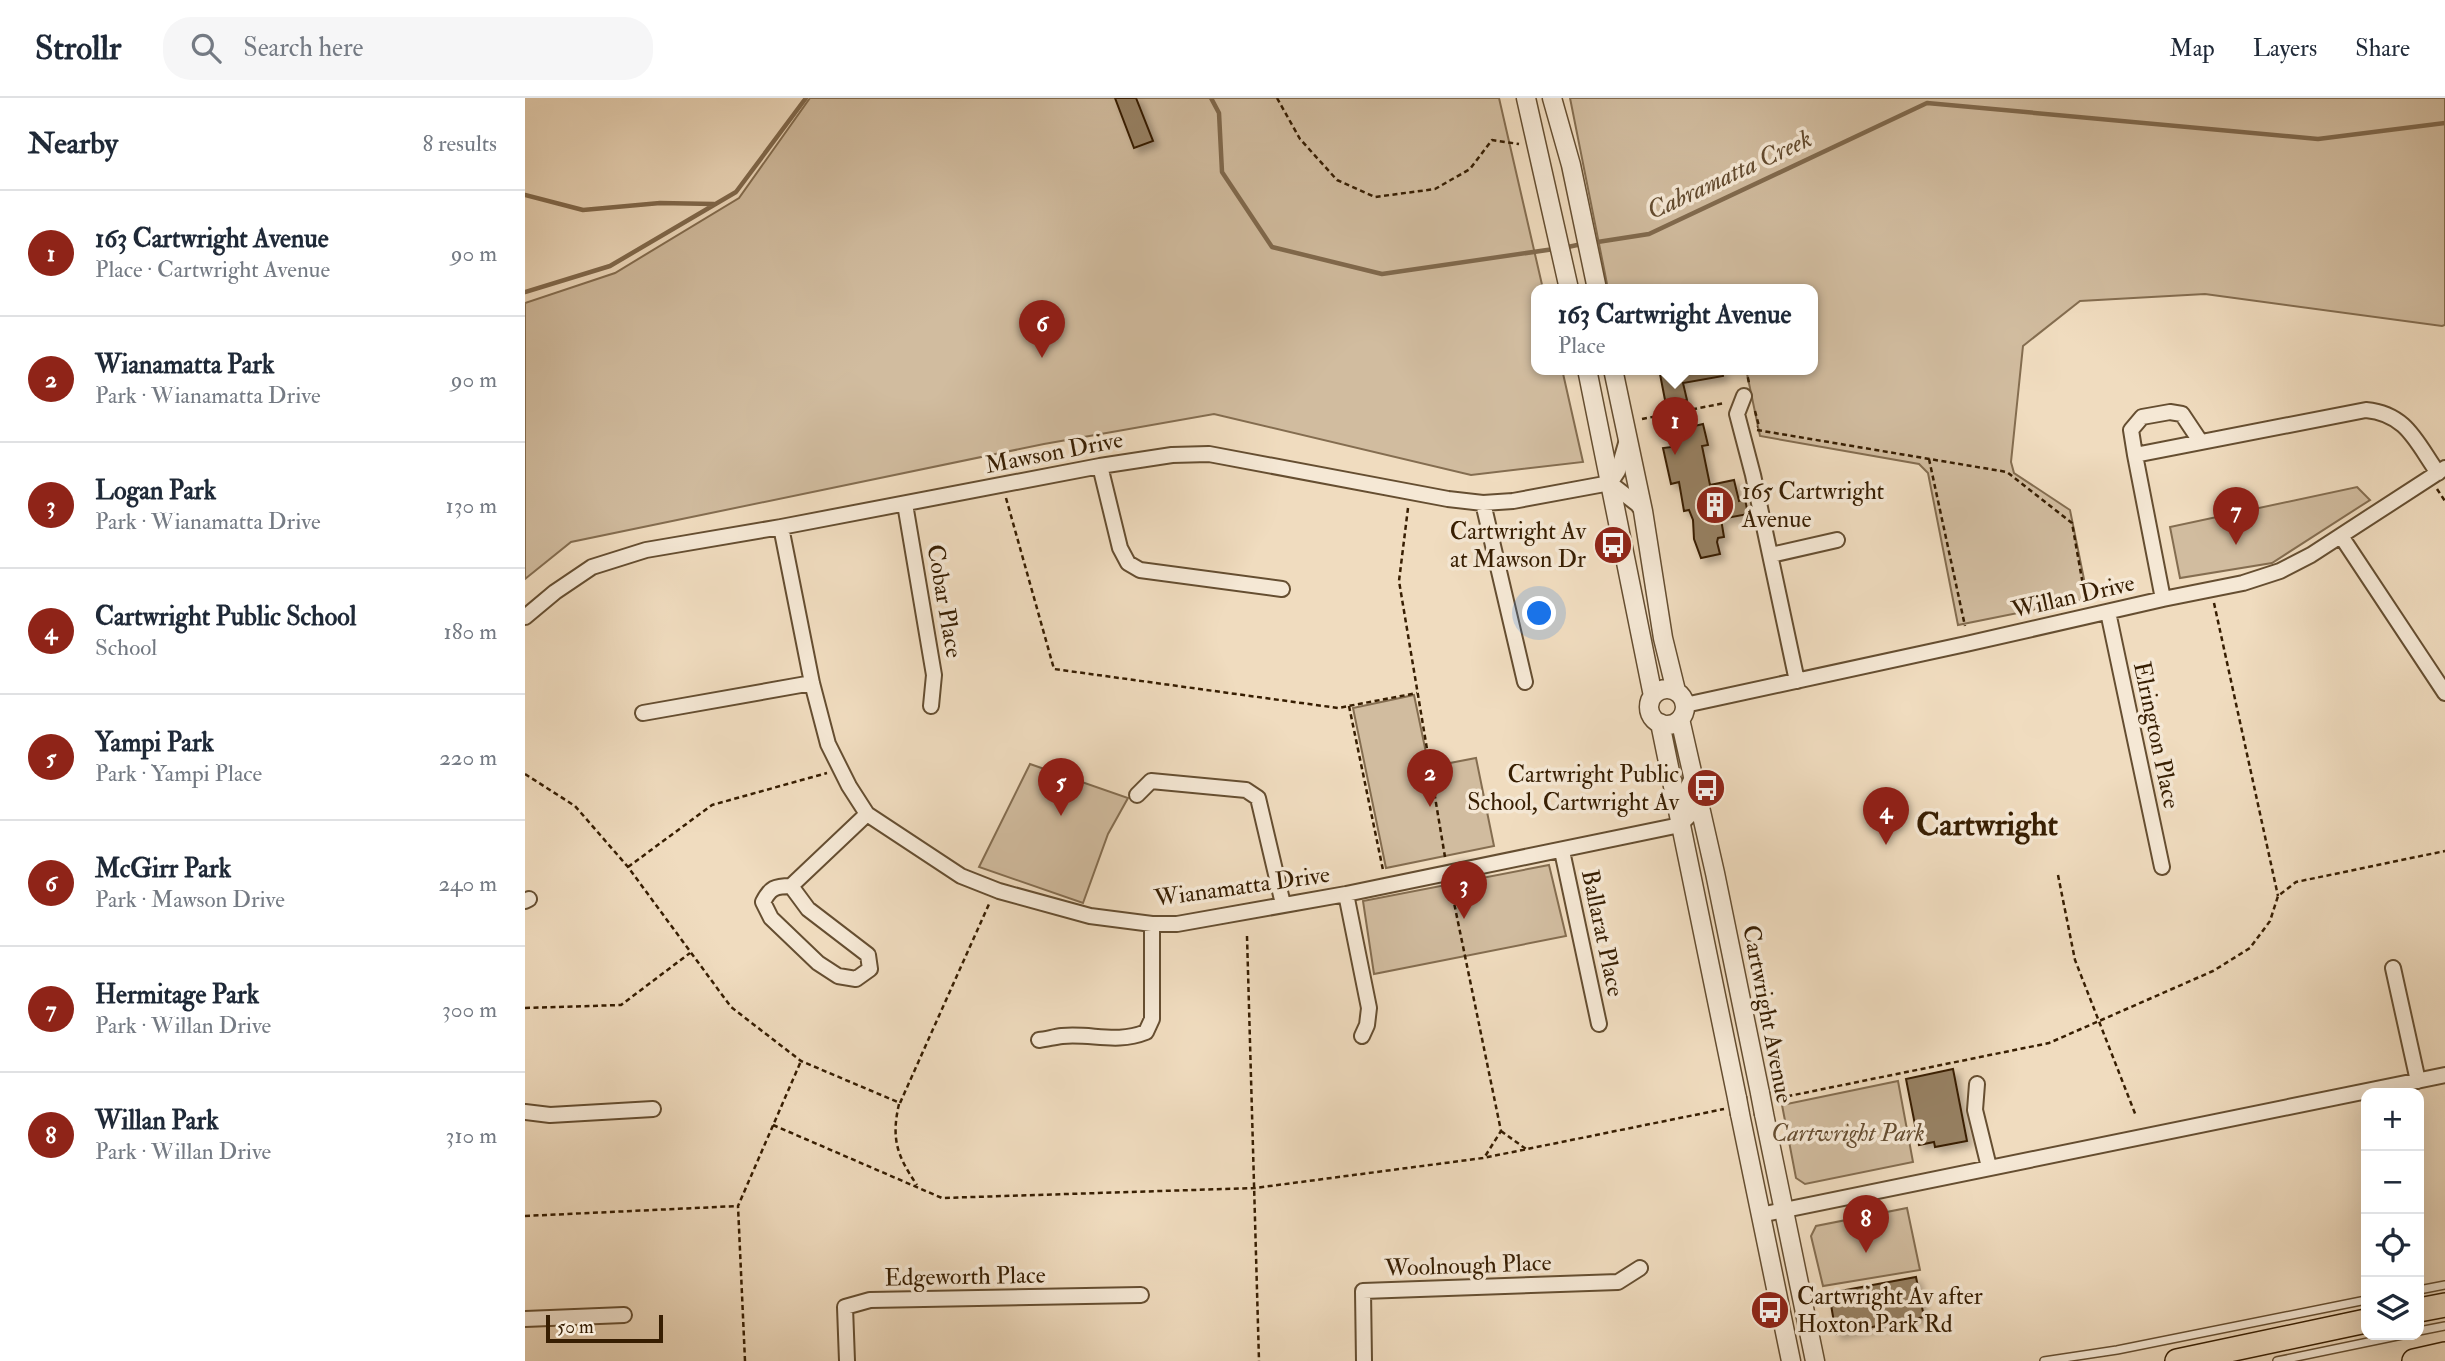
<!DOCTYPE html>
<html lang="en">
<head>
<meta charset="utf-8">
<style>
	:root { --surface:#fff; --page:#f6f6f7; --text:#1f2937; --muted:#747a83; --line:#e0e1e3; --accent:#8f2418 }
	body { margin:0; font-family:"IM FELL Double Pica",serif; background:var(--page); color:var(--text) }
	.controls { position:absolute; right:21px; bottom:21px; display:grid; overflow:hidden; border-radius:14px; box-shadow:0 7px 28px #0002 }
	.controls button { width:63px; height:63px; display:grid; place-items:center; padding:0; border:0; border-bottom:2px solid var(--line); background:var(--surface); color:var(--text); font:35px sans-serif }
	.scale { position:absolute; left:21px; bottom:18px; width:117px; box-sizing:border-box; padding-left:7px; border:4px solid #371e02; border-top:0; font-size:19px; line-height:24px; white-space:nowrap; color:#371e02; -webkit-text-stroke:5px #f5e8d5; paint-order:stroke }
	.you { position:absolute; left:1015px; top:516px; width:24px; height:24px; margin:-18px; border:5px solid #fff; border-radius:50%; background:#1a73e8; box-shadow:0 0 0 10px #1a73e833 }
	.badge { display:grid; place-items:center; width:46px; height:46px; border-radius:50%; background:var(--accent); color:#fff; font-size:23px; font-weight:700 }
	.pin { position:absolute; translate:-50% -58px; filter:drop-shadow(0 2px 4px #0008) }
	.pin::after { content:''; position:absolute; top:37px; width:24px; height:21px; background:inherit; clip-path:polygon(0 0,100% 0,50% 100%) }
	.popup { position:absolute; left:1006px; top:186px; width:287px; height:91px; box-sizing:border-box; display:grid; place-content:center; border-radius:14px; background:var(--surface); filter:drop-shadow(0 2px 5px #0005); font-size:23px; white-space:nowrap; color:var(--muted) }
	.popup b { font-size:26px; color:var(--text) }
	.popup::after { content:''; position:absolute; left:50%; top:100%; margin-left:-14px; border:14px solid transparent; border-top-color:var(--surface) }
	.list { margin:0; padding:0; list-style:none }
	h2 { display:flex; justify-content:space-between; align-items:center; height:91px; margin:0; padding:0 28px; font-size:30px }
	h2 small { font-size:23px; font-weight:400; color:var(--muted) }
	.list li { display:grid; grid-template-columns:46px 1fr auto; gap:21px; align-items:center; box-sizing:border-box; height:126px; padding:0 28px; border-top:2px solid var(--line) }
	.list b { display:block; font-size:26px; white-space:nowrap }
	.list p { margin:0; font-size:23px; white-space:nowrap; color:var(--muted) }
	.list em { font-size:23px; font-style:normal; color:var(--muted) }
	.icon { flex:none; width:38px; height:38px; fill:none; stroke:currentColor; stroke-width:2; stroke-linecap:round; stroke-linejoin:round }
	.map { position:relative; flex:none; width:1920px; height:1263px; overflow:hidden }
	header { display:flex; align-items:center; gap:42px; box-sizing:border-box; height:98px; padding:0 35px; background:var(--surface); border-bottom:2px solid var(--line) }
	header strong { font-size:33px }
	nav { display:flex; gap:38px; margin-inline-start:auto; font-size:24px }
	.search { width:490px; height:63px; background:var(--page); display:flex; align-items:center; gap:18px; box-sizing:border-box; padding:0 24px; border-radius:28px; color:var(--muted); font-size:26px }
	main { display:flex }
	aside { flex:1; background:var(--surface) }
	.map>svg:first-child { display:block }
	.green { fill:#d1bc9f; stroke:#846d50; stroke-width:2 }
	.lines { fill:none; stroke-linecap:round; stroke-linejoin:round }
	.stream { stroke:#80694d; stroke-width:4.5 }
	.building { fill:#978164; stroke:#371e02; stroke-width:2; filter:url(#shadow) }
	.service-casing { stroke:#654e31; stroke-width:10 }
	.minor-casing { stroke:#654e31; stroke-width:18 }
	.tertiary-casing { stroke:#654e31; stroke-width:21 }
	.primary-casing { stroke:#371e02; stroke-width:26 }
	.path { stroke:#371e02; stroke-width:2.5; stroke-dasharray:5 3.5; stroke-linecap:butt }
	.service { stroke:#f5e8d5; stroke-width:7 }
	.minor { stroke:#f5e8d5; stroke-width:14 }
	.tertiary { stroke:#f5e8d5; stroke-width:18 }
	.primary { stroke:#f0dcbf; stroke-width:23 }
	.tertiary-bridge-casing { stroke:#654e31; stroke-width:21; stroke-linecap:butt }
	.tertiary-bridge { stroke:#f5e8d5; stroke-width:18 }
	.labels { text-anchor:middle; stroke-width:7; stroke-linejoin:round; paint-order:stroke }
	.street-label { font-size:24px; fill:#371e02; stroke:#f5e8d5 }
	.poi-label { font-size:24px; fill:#371e02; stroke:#f5e8d5; text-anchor:start }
	.park-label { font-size:24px; font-style:italic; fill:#654d31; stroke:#f5e8d5 }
	.water-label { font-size:26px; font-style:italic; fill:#624a2e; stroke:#f5e8d5 }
	.district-label { font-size:32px; font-weight:bold; fill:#371e02; stroke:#f5e8d5 }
</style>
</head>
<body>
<header>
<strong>Strollr</strong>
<div class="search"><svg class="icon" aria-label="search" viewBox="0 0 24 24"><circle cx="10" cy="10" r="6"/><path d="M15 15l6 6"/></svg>Search here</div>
<nav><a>Map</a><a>Layers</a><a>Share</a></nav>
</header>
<main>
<aside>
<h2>Nearby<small>8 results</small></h2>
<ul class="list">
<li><span class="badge">1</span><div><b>163 Cartwright Avenue</b><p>Place · Cartwright Avenue</p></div><em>90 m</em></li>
<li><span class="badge">2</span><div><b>Wianamatta Park</b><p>Park · Wianamatta Drive</p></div><em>90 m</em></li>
<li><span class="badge">3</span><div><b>Logan Park</b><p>Park · Wianamatta Drive</p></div><em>130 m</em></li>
<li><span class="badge">4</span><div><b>Cartwright Public School</b><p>School</p></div><em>180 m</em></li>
<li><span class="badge">5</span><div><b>Yampi Park</b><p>Park · Yampi Place</p></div><em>220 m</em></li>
<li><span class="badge">6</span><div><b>McGirr Park</b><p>Park · Mawson Drive</p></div><em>240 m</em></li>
<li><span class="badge">7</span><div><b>Hermitage Park</b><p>Park · Willan Drive</p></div><em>300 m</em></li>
<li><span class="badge">8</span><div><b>Willan Park</b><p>Park · Willan Drive</p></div><em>310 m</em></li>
</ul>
</aside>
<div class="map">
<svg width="1920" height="1263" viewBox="0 0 1920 1263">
	<defs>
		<filter id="shadow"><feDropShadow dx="5" dy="5" stdDeviation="3.5" flood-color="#0004"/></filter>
	</defs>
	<rect width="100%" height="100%" fill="#f0dcbf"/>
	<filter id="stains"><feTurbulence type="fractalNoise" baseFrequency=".00286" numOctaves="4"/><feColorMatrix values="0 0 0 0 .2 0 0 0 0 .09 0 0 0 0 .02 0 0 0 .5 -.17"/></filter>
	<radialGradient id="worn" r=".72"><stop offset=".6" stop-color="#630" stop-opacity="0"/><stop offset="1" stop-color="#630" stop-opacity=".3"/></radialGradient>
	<!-- green -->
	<path class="green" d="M285 0H974L1018 191H1012V271H1037L1058 364 946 377 689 316 519 346 46 444 0 481V205L90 175 214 100Z
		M1045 0H1920V227L1917 228 1680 196 1555 203 1498 248 1486 364 1489 375 1545 412 1563 501 1433 527 1403 375 1394 366 1235 338 1221 271H1288V191H1083Z
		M1832 389 1845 402 1747 465 1655 480 1645 429Z
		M889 597 904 669 951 660 969 748 861 770 828 610Z
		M505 666 603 700 583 736 558 805 454 769Z
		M1024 767 1041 838 849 876 838 803Z
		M1373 983 1388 1064 1280 1086 1271 1080 1257 1007Z
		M1382 1110 1395 1172 1298 1188 1286 1138 1291 1128Z"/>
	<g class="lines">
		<!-- stream -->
		<path class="stream" d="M686 0 694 15 697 74 747 149 857 176 1029 151
			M0 97 58 112 135 105 189 106
			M1066 145 1124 136 1402 5 1793 41 1920 25
			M1038 150 1057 146
			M0 194 85 168 211 94 281 0"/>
	</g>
	<!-- building -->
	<path class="building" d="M590 0H611L628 43 609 50Z
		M1134 271H1197L1198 278 1158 285 1162 302 1141 307Z
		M1178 326 1183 347 1177 348 1185 387 1209 382 1214 403 1220 401 1223 416 1196 421 1199 439 1193 440 1192 444 1195 456 1176 460 1169 441 1168 422 1164 412 1159 413 1154 384 1146 386 1138 350 1147 349 1144 334Z
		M1428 971 1442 1043 1410 1049 1409 1044 1394 1047 1381 981Z
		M1391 1179 1399 1219 1311 1236 1304 1195Z"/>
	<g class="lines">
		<!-- service casing -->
		<g class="service-casing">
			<path id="service" d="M1894 1192 1920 1187
				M1894 1233 1920 1228
				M1519 1263 1592 1252 1841 1202
				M1752 1263 1877 1237"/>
		</g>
		<!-- minor casing -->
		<g class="minor-casing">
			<path id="minor" d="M1219 298 1212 316 1228 377 1272 583
				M1610 357 1606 332 1617 319 1645 314 1657 316 1675 343
				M575 368 595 450 603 465 615 472 757 491
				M1085 385 1093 373 1102 342
				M1085 385 1112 406 1118 413
				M958 405 1000 584
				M380 406 409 577 406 608
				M256 429 287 585 303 646 324 688 342 716 436 778 474 793 565 818 627 826H652L821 796 1155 727 1165 717 1163 688 1167 680
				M1816 438 1920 595
				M1246 457 1312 442
				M1638 501 1610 357 1841 312C1882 316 1891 344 1913 375
				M1583 514 1637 769
				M0 519 30 494 67 469 121 452 256 429 575 368 647 357 684 356 923 401 958 405 988 403 1085 385
				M1160 607 1441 546 1638 501 1718 485 1755 473 1786 457 1920 370
				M118 615 287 585
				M612 697 626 683 721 692 733 700 758 806
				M1037 753 1074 926
				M266 788 283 811 343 857 345 871 331 881 313 878 293 865 246 820 238 804C245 790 250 788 266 788L342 716
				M821 796 844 910 842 927 837 938
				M0 803 4 801
				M1868 870 1893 983
				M514 942C522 941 529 939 537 938 567 935 591 946 621 934L627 921V826
				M1452 986 1450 1012 1464 1069
				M0 1014 25 1017 128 1011
				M1235 1117 1920 977
				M0 1221 99 1217
				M322 1263 320 1209 345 1202 616 1197
				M839 1263 838 1193 1093 1184 1115 1170"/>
		</g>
		<!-- tertiary casing -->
		<g class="tertiary-casing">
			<path id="tertiary" d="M1001 0 1044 191
				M1027 0 1046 67 1072 191
				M1062 271 1128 598
				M1088 271 1118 413 1138 540 1151 593
				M1124 609a18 18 0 1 1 36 0a18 18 0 1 1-36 0Z
				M1155 621 1190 775 1235 995
				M1135 625 1212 1000
				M1215 1016 1266 1263
				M1239 1016 1290 1263"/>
		</g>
		<!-- primary casing -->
		<g class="primary-casing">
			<path id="primary" d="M1894 1212 1920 1207
				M1652 1263 1841 1223
				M1889 1263 1920 1256"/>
		</g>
		<!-- path -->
		<path class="path" d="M752 0 775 41 812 82 850 99 910 91 945 71 967 42 994 46
			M1221 271 1224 285
			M1230 313 1234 328 1232 329
			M1117 321 1200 305
			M1232 332 1482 374 1547 425 1561 504
			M1404 361 1440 528
			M1912 391 1920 403
			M481 400 529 571 813 610 892 595
			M883 410 874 483 920 759
			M1689 505 1753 798
			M824 608 858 772
			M0 676 50 708 103 769 206 909 276 963 375 1005 464 806
			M103 769 187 707 302 675
			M1533 777 1550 862 1611 1018
			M926 790 976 1033 959 1060
			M722 838 734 1263
			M0 910 96 907 165 855
			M1254 1000 1524 945 1688 873 1725 850 1745 823 1753 798 1771 784 1920 753
			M374 1006C366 1041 372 1058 392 1087
			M248 1027 417 1100 730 1090 958 1060 1199 1011
			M976 1033 1001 1051
			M0 1118 213 1108
			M220 1263 213 1108 276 963"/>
		<!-- service -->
		<use href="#service" class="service"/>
		<!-- minor -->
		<use href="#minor" class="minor"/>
		<!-- tertiary -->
		<use href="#tertiary" class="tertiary"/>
		<!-- primary -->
		<use href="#primary" class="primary"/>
		<!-- tertiary-bridge casing -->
		<g class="tertiary-bridge-casing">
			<path id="tertiary-bridge" d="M1235 995 1239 1016
				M1212 1000 1215 1016"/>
		</g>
		<!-- tertiary-bridge -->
		<use href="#tertiary-bridge" class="tertiary-bridge"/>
	</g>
	<!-- icons -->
	<defs>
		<g id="building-disc" transform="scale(2.0125)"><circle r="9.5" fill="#8f2418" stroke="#f5e8d5"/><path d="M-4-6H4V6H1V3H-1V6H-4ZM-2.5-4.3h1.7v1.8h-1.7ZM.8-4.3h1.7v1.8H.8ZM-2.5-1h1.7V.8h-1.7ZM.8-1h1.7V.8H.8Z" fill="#fff"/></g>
		<g id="bus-disc" transform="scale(2.0125)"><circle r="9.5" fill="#8f2418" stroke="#f5e8d5"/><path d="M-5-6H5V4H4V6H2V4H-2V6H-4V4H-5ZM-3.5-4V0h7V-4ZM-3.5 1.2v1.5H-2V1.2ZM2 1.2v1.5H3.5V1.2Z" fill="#fff"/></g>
	</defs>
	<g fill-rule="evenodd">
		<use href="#building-disc" x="1190" y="407"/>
		<use href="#bus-disc" x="1088" y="447"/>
		<use href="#bus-disc" x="1181" y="690"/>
		<use href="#bus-disc" x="1245" y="1212"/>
	</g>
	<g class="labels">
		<!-- street labels -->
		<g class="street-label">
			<text transform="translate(529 354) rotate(-11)" y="8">Mawson Drive</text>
			<text transform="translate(1548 498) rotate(-13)" y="8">Willan Drive</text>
			<text transform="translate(420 503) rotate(80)" y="8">Cobar Place</text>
			<text transform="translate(1632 637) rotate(78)" y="8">Elrington Place</text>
			<text transform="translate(717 788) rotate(-8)" y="8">Wianamatta Drive</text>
			<text transform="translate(1078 835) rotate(78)" y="8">Ballarat Place</text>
			<text transform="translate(1243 916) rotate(79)" y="8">Cartwright Avenue</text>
			<text transform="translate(943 1167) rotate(-2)" y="8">Woolnough Place</text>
			<text transform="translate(440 1178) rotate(-1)" y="8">Edgeworth Place</text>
		</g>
		<!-- poi labels -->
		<g class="poi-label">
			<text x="1217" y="401">165 Cartwright<tspan x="1217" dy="28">Avenue</tspan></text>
			<text x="1061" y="441" text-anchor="end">Cartwright Av<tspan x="1061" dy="28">at Mawson Dr</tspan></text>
			<text x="1154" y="684" text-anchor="end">Cartwright Public<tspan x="1154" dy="28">School, Cartwright Av</tspan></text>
			<text x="1272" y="1206">Cartwright Av after<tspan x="1272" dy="28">Hoxton Park Rd</tspan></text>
		</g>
		<!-- park labels -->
		<g class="park-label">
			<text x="1323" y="1043">Cartwright Park</text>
		</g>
		<!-- water labels -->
		<g class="water-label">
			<text transform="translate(1204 76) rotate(-25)" y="9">Cabramatta Creek</text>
		</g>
		<!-- district labels -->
		<g class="district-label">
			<text x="1462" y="737">Cartwright</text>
		</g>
	</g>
	<rect width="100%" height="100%" filter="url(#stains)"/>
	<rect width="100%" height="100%" fill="url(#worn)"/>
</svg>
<div class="controls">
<button>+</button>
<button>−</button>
<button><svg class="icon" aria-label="locate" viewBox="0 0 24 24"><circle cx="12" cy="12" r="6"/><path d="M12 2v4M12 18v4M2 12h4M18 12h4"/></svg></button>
<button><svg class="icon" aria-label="layers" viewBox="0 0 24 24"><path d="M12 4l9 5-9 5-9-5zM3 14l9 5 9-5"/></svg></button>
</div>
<div class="scale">50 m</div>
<div class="you"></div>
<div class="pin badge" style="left:1150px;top:357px">1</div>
<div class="popup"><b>163 Cartwright Avenue</b>Place</div>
<div class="pin badge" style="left:905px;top:709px">2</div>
<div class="pin badge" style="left:939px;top:821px">3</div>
<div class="pin badge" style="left:1361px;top:747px">4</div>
<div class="pin badge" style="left:536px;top:718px">5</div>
<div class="pin badge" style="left:517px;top:260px">6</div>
<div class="pin badge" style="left:1711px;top:447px">7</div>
<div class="pin badge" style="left:1341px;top:1155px">8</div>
</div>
</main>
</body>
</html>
